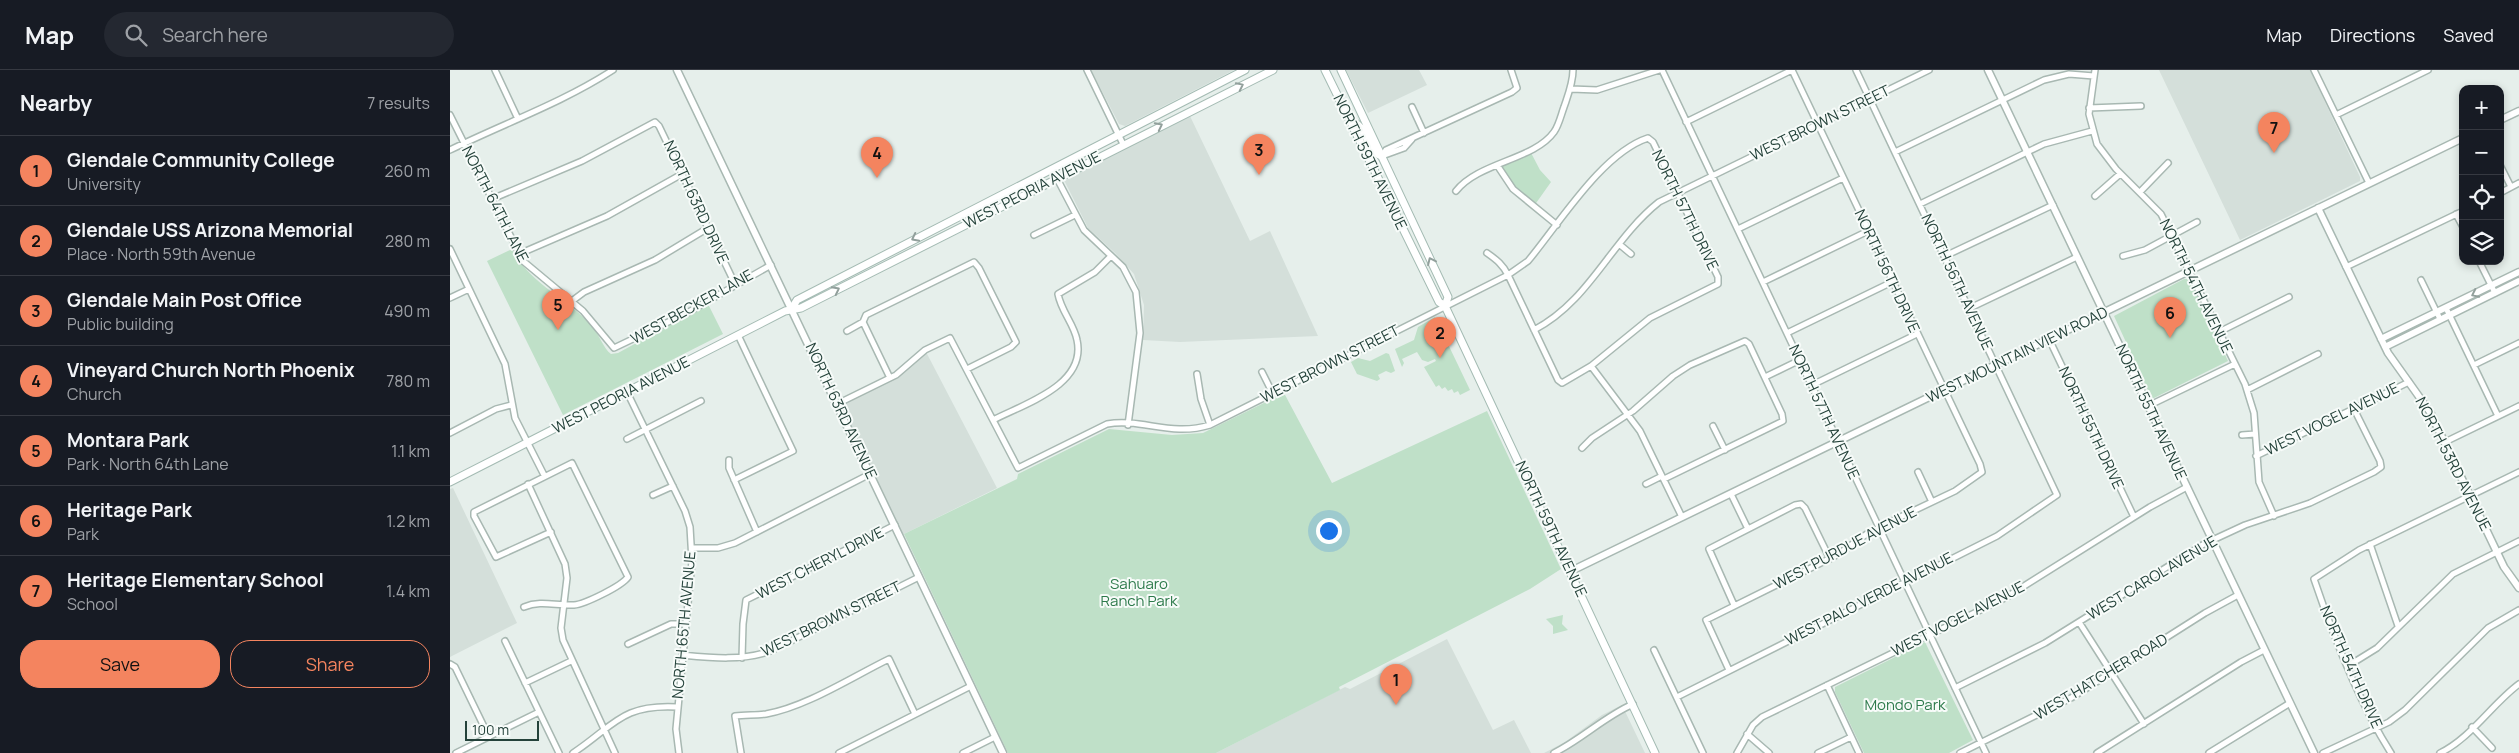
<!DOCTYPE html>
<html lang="en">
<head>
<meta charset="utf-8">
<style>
	:root { --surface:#171b24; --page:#242831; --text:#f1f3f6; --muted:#9ea1a6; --line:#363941; --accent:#f4845f }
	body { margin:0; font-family:Manrope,sans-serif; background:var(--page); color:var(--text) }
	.controls { position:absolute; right:15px; top:15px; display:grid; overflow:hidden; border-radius:10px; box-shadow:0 2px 8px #0003 }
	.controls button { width:45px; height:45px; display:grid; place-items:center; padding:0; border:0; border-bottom:1px solid var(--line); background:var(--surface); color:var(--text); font:25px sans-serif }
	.scale { position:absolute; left:15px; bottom:12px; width:74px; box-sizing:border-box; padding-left:5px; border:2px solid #24423a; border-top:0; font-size:14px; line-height:18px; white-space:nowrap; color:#24423a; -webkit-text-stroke:4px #f7fbf9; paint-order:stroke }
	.you { position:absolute; left:878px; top:460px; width:18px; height:18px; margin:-12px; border:4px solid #fff; border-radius:50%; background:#1a73e8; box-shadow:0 0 0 8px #1a73e833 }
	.badge { display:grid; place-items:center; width:32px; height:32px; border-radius:50%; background:var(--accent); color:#111; font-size:16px; font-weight:700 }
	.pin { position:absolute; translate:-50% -41px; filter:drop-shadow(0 1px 2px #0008) }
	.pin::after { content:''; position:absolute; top:26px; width:18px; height:15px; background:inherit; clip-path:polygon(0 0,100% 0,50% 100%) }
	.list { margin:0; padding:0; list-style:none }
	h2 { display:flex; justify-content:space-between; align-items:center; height:65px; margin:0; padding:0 20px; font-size:21px }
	h2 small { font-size:16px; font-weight:400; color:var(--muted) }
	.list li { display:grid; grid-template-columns:32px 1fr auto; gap:15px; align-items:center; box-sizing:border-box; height:70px; padding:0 20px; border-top:1px solid var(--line) }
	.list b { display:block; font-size:19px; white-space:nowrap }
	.list p { margin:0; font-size:16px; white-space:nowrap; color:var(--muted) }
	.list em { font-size:16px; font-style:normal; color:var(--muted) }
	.actions { display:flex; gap:10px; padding:15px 20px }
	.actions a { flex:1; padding:11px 0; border:1px solid var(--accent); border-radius:20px; text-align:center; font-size:18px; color:var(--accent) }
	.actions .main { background:var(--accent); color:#111 }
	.icon { flex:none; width:28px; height:28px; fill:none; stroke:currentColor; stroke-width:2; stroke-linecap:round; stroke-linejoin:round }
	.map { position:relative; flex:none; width:2069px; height:683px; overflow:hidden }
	header { display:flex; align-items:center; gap:30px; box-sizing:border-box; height:70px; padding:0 25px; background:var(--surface); border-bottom:1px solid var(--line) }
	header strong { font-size:24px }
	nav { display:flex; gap:28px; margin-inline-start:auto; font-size:18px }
	.search { width:350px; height:45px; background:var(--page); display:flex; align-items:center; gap:12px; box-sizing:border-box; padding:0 18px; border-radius:28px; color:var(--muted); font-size:19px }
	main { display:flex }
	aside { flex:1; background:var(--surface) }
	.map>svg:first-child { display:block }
	.built { fill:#d4dfda }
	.green { fill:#bfe0c8 }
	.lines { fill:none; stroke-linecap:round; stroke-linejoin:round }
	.minor-casing { stroke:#a8b8b2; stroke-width:8 }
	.tertiary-casing { stroke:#a8b8b2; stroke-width:9 }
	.secondary-casing { stroke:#a4bbb3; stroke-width:9 }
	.minor { stroke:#fff; stroke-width:5 }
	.tertiary { stroke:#fff; stroke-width:6 }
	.secondary { stroke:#fff; stroke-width:7 }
	.oneway { stroke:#92a09c }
	.labels { text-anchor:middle; stroke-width:4; stroke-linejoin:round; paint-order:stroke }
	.street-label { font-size:15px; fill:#24423a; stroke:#f7fbf9 }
	.park-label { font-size:15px; fill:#2d7a4b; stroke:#f7fbf9 }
</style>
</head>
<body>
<header>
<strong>Map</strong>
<div class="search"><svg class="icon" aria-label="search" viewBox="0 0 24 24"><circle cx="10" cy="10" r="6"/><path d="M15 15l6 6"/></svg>Search here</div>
<nav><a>Map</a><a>Directions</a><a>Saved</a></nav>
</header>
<main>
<aside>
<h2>Nearby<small>7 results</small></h2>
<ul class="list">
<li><span class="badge">1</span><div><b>Glendale Community College</b><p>University</p></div><em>260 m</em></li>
<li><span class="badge">2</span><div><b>Glendale USS Arizona Memorial</b><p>Place · North 59th Avenue</p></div><em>280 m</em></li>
<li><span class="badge">3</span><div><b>Glendale Main Post Office</b><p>Public building</p></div><em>490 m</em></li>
<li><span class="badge">4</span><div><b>Vineyard Church North Phoenix</b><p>Church</p></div><em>780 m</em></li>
<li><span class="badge">5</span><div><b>Montara Park</b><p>Park · North 64th Lane</p></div><em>1.1 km</em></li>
<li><span class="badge">6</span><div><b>Heritage Park</b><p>Park</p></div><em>1.2 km</em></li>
<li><span class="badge">7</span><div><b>Heritage Elementary School</b><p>School</p></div><em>1.4 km</em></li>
</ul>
<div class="actions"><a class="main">Save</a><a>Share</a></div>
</aside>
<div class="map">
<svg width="2069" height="683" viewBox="0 0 2069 683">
	<rect width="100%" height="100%" fill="#e6efeb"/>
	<!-- built -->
	<path class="built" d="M641 0H784L675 56 669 54Z
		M896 0H969L977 15 918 43Z
		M1709 0H1860L1910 107V111L1790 170Z
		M739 44 800 171 820 161 868 266 730 272 693 270 694 235 684 204 665 183 638 158 614 110Z
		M475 280 547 418 450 466 387 334 440 308Z
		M3 418 67 553 0 587V419Z
		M997 569 1043 660 1064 650 1081 683H766L895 617 900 619Z
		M1172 635 1195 683H1094L1115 672 1152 645Z"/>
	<!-- green -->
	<path class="green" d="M1079 79 1090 100 1101 112 1084 136 1063 119 1047 95Z
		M62 179C79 213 117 228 142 256 149 264 153 278 161 284L168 283 258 234 273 264 113 345 37 191Z
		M1734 209H1738L1741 213 1778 291 1702 329 1664 246Z
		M985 247 1020 320 1010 325 1008 321 1004 323 1002 319 998 321 995 317 992 319 989 315 986 317 974 297 986 291 985 289 978 292 972 290 967 282 952 289 954 293 952 297 945 279 964 270 968 257Z
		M936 283 939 284 945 301 941 303 936 301 928 305 930 309 927 311 907 304 901 292 908 288 920 291Z
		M834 323 882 413 1037 341 1111 499 1080 519 889 617 890 620 766 683H558L454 464 567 409 568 404 659 359 722 365 753 363Z
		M1113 545 1112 554 1118 560 1103 564V556L1096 549Z
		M1475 572 1523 670 1499 683H1414L1385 622V617Z"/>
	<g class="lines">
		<!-- minor casing -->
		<g class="minor-casing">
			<path id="minor" d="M45 0 68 49
				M637 0 673 74
				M1212 0 1536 683
				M1645 0 1639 44 1647 74 1666 99 1711 144 1795 314 1804 343 1809 412 1824 446
				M1864 0 1919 113
				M1121 19 1147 20 1209 0
				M962 37 974 63
				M1639 38 1691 36
				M0 45 73 191 133 241 164 278 237 243 321 195
				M1886 45 1978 0
				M1236 52 1342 0
				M0 80C55 53 112 33 163 0
				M1445 82 1594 10 1619 4 1644 6
				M932 86 936 80 1062 22 1067 18 1061 0
				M932 86 954 78 962 69
				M1047 95 1063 119 1107 155
				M2050 95 2061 117
				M602 99 634 160 673 197 686 222 690 263 678 355
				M1006 121C1029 92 1084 90 1104 62 1109 55 1111 45 1114 37 1118 25 1123 13 1123 0
				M1690 122 1718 93
				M2050 123 2069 113
				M1645 126 1670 104
				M42 129 132 91 205 52 209 56 285 214
				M1470 134 1594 74 1642 61
				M2006 144 2013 157
				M1288 159 1393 108
				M584 165 625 145
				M1169 174 1181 184
				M0 179 55 294 65 348 94 405
				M69 184 157 146 232 104
				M1495 186 1603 135
				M1673 186 1695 180 1747 152
				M2029 191 2045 223
				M1896 197 2013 141
				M1971 210 1990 249
				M1313 212 1418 161
				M0 228 19 219
				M122 231 134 222 205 190 258 158
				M1520 238 1627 187
				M1996 238 2048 346
				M1084 260C1140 231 1161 170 1209 132L1479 0
				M397 261 413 252
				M1769 262 1839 227
				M1337 263 1442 212
				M1599 269 1684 447
				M2024 295 2069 273
				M1141 296 1190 361 1232 447
				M812 302 823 324
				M747 304 751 329 760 355
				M1315 307 1350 290
				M440 308 413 252 416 245 524 192 529 198 566 272 561 277 517 299
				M1362 315 1467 264
				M1797 320 1868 284
				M177 322 235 441 240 457 242 491 226 659 229 683
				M387 334 446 305 475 280 500 268 568 398 657 354C692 348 721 367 760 355L1058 205 1078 191C1109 154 1152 83 1198 68L1203 72 1268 207V214L1200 248 1141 296 1112 313 1108 310 1058 205C1053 195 1047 190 1037 183
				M1698 336 1785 294
				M543 350C574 334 637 315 627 270 624 254 611 241 608 224L645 202 661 186
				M1263 356 1275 380
				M0 363 46 339 61 335
				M1792 365 1805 364
				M177 369 251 331
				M1995 372 2069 336
				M1132 378 1142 368 1183 341 1223 306 1240 295 1295 271 1299 274 1332 344 1333 351 1214 409
				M1806 386 1959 312
				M279 390V398L307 462
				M1468 402 1482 432
				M284 410 343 381 288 265
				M78 414 115 494 117 508 111 558 113 570 165 683
				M1196 414 1212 406
				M1281 424 1298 459
				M203 425 223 416
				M1920 474 1948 556
				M242 478H268L285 473 420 404
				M1284 535 1259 479 1345 435 1351 434 1355 438 1380 489
				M74 537C91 530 106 536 124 535 135 534 172 516 178 507L122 393 24 442V446L46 487 101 462
				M1629 552 1694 654
				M55 571 109 683
				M178 574 221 554H235
				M1204 580 1253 683
				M232 585C263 588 291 591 321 581L469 507
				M292 588 293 554 296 530 445 455
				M0 594 5 597 39 667
				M1898 596 1927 578 2003 504 2069 471
				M1279 600 1256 550 1387 485 1421 461 1505 421 1532 402 1530 394 1342 0
				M75 613 121 591
				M1377 615 1409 683
				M1505 618 1595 573 1754 474 1795 455 1860 433 1924 402 1931 397 1930 391 1904 339
				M1227 627 1547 466 1607 425 1406 0
				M2022 657 2042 678
				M1297 664 1319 683
				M6 683 89 642
				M123 683C164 656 171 634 227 637
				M291 683 285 646C295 645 306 645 316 644 356 637 402 607 439 589L465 644
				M389 683 521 616
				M513 683 545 667
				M1104 683C1132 669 1154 647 1183 634
				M1287 683 1303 655 1312 647 1555 528 1700 437 1737 417
				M1368 683 1401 667
				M1510 683 1621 628 1755 543 1788 525
				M1647 683 1791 592 1814 580
				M1759 683 1840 633
				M1873 683 1939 652 1955 640 2038 558 2069 540
				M1941 683C1909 633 1883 565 1864 509L1909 480 2069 402
				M1990 683C2021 668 2042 634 2069 614"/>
		</g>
		<!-- tertiary casing -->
		<g class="tertiary-casing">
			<path id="tertiary" d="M227 0 553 683
				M1538 0 1864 683
				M2050 50 2069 41
				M1868 138 1938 283 1980 342 2054 497 2069 518
				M1931 269 2069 202
				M1935 277 2069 211
				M1121 501 2013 68"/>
		</g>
		<!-- secondary casing -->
		<g class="secondary-casing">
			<path id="secondary" d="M875 0 989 232 995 236 1205 683
				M891 0 998 227 995 236
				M900 51C917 54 916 80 931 86
				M342 238 347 230 795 0
				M0 412 335 241 351 238 823 0"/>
		</g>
		<!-- minor -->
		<use href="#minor" class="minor"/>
		<!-- tertiary -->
		<use href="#tertiary" class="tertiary"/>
		<!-- secondary -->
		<use href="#secondary" class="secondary"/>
	</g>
	<!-- one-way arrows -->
	<defs><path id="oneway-chevron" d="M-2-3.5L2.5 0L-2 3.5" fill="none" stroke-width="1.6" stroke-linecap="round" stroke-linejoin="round" transform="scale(1.25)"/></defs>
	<g class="oneway">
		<use href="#oneway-chevron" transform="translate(790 16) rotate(-26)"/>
		<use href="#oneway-chevron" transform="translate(709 56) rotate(-27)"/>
		<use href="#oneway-chevron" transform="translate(465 168) rotate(153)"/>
		<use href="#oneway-chevron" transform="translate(981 191) rotate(-115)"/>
		<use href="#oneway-chevron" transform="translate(386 220) rotate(-27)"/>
		<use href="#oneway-chevron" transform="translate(2025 224) rotate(154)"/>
	</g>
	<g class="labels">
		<!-- street labels -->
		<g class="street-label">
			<text transform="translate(1370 53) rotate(-26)" y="5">WEST BROWN STREET</text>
			<text transform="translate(920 92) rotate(64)" y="5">NORTH 59TH AVENUE</text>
			<text transform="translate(582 120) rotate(-27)" y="5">WEST PEORIA AVENUE</text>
			<text transform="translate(246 132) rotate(65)" y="5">NORTH 63RD DRIVE</text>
			<text transform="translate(45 134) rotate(63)" y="5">NORTH 64TH LANE</text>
			<text transform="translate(1235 140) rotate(64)" y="5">NORTH 57TH DRIVE</text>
			<text transform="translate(1437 201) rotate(65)" y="5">NORTH 56TH DRIVE</text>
			<text transform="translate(1507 212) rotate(65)" y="5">NORTH 56TH AVENUE</text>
			<text transform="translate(1746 216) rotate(64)" y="5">NORTH 54TH AVENUE</text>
			<text transform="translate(242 237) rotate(-29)" y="5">WEST BECKER LANE</text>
			<text transform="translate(1567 285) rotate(-26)" y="5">WEST MOUNTAIN VIEW ROAD</text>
			<text transform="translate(880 294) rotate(-27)" y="5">WEST BROWN STREET</text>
			<text transform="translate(171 325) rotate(-27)" y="5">WEST PEORIA AVENUE</text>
			<text transform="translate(391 341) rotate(65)" y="5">NORTH 63RD AVENUE</text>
			<text transform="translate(1374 342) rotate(65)" y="5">NORTH 57TH AVENUE</text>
			<text transform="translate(1701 342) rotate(65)" y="5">NORTH 55TH AVENUE</text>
			<text transform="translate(1882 349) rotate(-26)" y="5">WEST VOGEL AVENUE</text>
			<text transform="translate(1641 358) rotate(65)" y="5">NORTH 55TH DRIVE</text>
			<text transform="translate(2003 394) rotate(63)" y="5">NORTH 53RD AVENUE</text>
			<text transform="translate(1101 459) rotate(65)" y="5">NORTH 59TH AVENUE</text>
			<text transform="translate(1395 478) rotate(-28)" y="5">WEST PURDUE AVENUE</text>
			<text transform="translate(370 493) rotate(-27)" y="5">WEST CHERYL DRIVE</text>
			<text transform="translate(1702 508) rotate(-31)" y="5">WEST CAROL AVENUE</text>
			<text transform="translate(1419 529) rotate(-27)" y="5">WEST PALO VERDE AVENUE</text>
			<text transform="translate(381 549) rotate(-26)" y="5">WEST BROWN STREET</text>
			<text transform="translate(1508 549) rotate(-27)" y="5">WEST VOGEL AVENUE</text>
			<text transform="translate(234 555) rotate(-85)" y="5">NORTH 65TH AVENUE</text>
			<text transform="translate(1901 597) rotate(66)" y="5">NORTH 54TH DRIVE</text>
			<text transform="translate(1651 607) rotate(-31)" y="5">WEST HATCHER ROAD</text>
		</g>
		<!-- park labels -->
		<g class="park-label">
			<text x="689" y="519">Sahuaro<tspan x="689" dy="17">Ranch Park</tspan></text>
			<text x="1455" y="640">Mondo Park</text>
		</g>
	</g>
</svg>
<div class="controls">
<button>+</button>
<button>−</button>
<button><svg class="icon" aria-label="locate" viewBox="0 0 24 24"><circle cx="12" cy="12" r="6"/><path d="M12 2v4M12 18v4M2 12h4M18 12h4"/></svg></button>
<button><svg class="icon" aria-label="layers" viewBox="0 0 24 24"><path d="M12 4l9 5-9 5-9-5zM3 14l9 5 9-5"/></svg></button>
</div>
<div class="scale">100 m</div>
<div class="you"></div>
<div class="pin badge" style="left:946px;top:635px">1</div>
<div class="pin badge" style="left:990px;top:288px">2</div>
<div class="pin badge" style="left:809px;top:105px">3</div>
<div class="pin badge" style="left:427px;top:108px">4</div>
<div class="pin badge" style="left:108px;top:260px">5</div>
<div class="pin badge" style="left:1720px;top:268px">6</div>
<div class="pin badge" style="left:1824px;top:83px">7</div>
</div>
</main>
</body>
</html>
